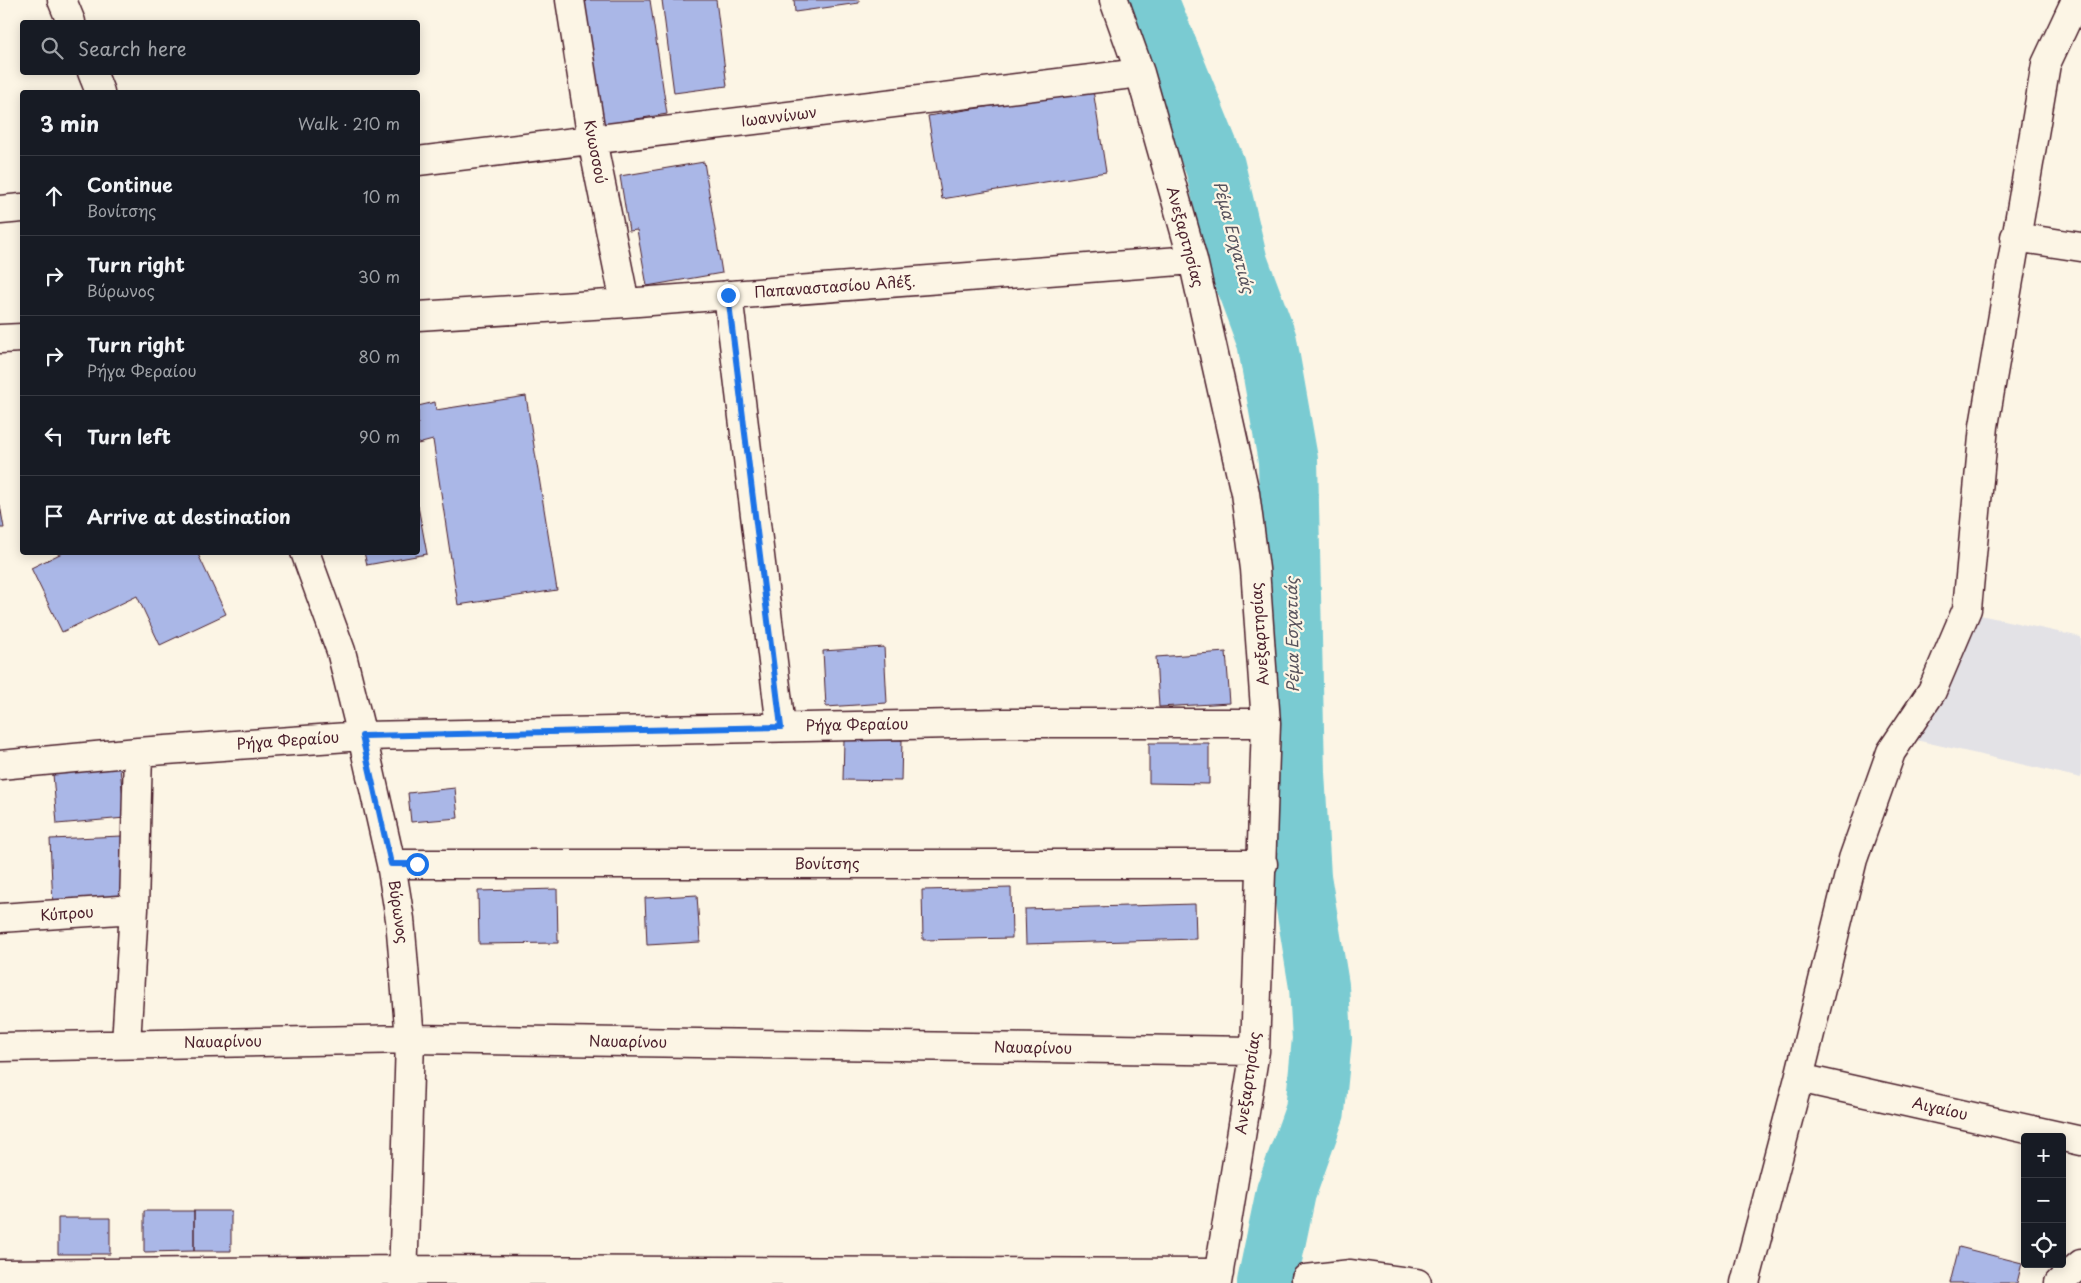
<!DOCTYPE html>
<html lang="en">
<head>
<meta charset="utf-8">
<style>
	:root { --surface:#171b24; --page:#242831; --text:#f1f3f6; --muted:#9ea1a6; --line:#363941 }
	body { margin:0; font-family:"Playpen Sans",sans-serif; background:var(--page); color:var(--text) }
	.controls { position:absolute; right:15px; bottom:15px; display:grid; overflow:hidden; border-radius:5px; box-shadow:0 2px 12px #0003 }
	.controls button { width:45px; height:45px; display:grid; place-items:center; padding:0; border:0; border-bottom:1px solid var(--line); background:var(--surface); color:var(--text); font:25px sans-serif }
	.stop { position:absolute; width:15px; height:15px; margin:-11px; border:4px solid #1a73e8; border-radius:50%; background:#fff }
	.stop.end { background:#1a73e8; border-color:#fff; box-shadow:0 1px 5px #0008 }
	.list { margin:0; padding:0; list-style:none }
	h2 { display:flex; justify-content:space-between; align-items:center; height:65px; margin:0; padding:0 20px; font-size:21px }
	h2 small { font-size:16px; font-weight:400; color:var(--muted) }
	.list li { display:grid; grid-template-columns:32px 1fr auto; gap:15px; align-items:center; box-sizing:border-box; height:80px; padding:0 20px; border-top:1px solid var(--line) }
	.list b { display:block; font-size:19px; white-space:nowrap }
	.list p { margin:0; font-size:16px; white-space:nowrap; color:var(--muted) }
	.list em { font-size:16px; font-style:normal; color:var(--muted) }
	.icon { flex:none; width:28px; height:28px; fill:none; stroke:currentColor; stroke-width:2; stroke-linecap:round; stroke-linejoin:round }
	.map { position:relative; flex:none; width:2081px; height:1283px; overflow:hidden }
	.search { position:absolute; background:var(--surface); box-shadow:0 2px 12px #0003; left:20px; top:20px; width:400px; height:55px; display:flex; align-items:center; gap:12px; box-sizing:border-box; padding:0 18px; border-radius:5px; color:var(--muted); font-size:19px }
	.panel { position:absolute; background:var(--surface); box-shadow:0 2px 12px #0003; left:20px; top:90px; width:400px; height:465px; border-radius:5px }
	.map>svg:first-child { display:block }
	.built { fill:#e3e2e6 }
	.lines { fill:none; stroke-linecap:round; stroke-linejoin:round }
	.river { stroke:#7acbd2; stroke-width:60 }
	.building { fill:#aab7e7; stroke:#4a1f2b }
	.minor-casing { stroke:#4a1f2b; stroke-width:31 }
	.minor { stroke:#fcf5e5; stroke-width:28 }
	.route { stroke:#1a73e8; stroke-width:6 }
	.labels { text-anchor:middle; stroke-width:4.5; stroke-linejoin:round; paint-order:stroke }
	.street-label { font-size:15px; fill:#4a1f2b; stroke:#fcf5e5 }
	.water-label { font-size:16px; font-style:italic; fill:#58535d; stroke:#fcf5e5 }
</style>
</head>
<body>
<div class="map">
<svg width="2081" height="1283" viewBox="0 0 2081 1283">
	<rect width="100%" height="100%" fill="#fcf5e5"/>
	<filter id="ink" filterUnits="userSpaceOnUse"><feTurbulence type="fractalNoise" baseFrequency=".02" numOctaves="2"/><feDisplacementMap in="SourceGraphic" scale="10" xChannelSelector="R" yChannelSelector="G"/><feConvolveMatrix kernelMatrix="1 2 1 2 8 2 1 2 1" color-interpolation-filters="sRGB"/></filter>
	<g filter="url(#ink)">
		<!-- built -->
		<path class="built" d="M1980 615 2081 637V778L1916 740Z"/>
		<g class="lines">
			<!-- river -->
			<path class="river" d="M1148 0 1215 166 1238 263 1267 341 1288 460 1295 773 1301 877 1319 986 1322 1039 1315 1111 1286 1192 1267 1283"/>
		</g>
		<!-- building -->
		<path class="building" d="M581 0H650L667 114 600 125Z
			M662 0H716L727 86 674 93Z
			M794 0H859V3L795 12Z
			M1093 90 1106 172 942 199 928 116Z
			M704 162 722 273 647 286 637 230 629 231 620 176Z
			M526 396 557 590 458 605 433 440 418 444V406L435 402 436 410Z
			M0 505 4 528H0Z
			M418 506 427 554 367 565 364 552H418Z
			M64 552H197L226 614 160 645 137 596 62 632 31 568Z
			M884 647 887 703 826 707 823 651Z
			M1226 652 1230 703 1159 707 1156 657Z
			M844 740H902L901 781 843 780Z
			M1149 743H1209V784L1149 783Z
			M120 768 125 818 57 824 53 774Z
			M455 788 458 818 411 822 408 793Z
			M122 836 125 902 53 906 50 839Z
			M1011 888 1012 938 923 940 922 890Z
			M557 889 558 943 479 944 478 891Z
			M697 895 700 942 647 945 645 898Z
			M1195 904 1196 939 1026 944 1025 909Z
			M144 1211H194V1251L144 1252Z
			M194 1211H231V1251H194Z
			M58 1218H110V1254H58Z
			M1959 1247 2022 1263 2017 1283H1950Z"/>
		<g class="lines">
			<!-- minor casing -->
			<g class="minor-casing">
				<path id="minor" d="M62 0 71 22
					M570 0 592 140 625 303
					M1114 0 1140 73 1193 260 1245 493 1255 569 1266 723 1255 1051 1217 1283
					M92 72 100 92
					M418 161 1140 73
					M0 210 22 208
					M2015 237 2081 247
					M728 295 781 727
					M418 316 625 303 1193 260
					M0 339 22 338
					M305 552 341 651 362 736 391 864 400 919 410 1039 403 1283
					M0 765 138 752 362 736 1004 723H1266
					M391 864H1263
					M0 918 134 909
					M126 1044 134 909 138 752
					M0 1047 410 1039 1255 1051
					M1799 1078 2081 1141
					M0 1274 404 1270 1219 1273
					M1306 1279 1351 1274 1417 1283
					M1745 1283 1799 1078 1853 859 1891 752 1932 691 1967 609 1984 426 2046 64 2076 0
					M2059 1283 2081 1264"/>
			</g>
			<!-- minor -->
			<use href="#minor" class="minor"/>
		</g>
	</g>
	<g class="lines" filter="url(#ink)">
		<!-- route -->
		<path class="route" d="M417 864H391L362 736 781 727 728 295"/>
	</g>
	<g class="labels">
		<!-- street labels -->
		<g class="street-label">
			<text transform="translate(779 117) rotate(-7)" y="5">Ιωαννίνων</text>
			<text transform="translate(595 152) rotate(79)" y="5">Κνωσσού</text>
			<text transform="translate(1185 237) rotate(75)" y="5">Ανεξαρτησίας</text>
			<text transform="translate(835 287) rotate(-4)" y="5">Παπαναστασίου Αλέξ.</text>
			<text transform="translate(1260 634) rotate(-94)" y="5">Ανεξαρτησίας</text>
			<text transform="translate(857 725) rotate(-1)" y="5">Ρήγα Φεραίου</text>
			<text transform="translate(288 741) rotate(-4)" y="5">Ρήγα Φεραίου</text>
			<text x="827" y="869">Βονίτσης</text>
			<text transform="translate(398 912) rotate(82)" y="5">Βύρωνος</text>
			<text transform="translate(67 914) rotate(-4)" y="5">Κύπρου</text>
			<text transform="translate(223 1042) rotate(-1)" y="5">Ναυαρίνου</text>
			<text transform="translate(628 1042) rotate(1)" y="5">Ναυαρίνου</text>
			<text transform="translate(1033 1048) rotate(1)" y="5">Ναυαρίνου</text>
			<text transform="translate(1248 1083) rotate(-82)" y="5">Ανεξαρτησίας</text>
			<text transform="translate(1940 1109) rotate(13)" y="5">Αιγαίου</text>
		</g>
		<!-- water labels -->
		<g class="water-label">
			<text transform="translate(1234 237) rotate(75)" y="6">Ρέμα Εσχατιάς</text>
			<text transform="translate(1292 635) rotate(-91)" y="6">Ρέμα Εσχατιάς</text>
		</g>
	</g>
</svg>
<div class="controls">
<button>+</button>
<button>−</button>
<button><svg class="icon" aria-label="locate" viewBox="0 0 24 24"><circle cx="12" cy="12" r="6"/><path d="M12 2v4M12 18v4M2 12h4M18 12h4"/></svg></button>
</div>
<div class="stop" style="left:417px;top:864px"></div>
<div class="stop end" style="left:728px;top:295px"></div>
<div class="search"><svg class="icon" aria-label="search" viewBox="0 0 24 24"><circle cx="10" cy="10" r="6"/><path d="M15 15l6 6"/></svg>Search here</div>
<section class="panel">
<h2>3 min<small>Walk · 210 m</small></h2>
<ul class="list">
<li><svg class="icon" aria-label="ahead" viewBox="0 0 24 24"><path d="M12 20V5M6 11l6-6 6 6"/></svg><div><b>Continue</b><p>Βονίτσης</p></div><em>10 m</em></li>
<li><svg class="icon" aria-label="right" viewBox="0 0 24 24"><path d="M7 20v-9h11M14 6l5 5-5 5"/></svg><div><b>Turn right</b><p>Βύρωνος</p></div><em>30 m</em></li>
<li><svg class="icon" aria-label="right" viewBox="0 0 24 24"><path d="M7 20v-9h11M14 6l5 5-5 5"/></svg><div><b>Turn right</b><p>Ρήγα Φεραίου</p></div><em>80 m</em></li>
<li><svg class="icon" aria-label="left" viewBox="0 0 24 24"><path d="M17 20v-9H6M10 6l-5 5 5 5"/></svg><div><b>Turn left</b></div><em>90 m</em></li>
<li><svg class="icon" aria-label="arrive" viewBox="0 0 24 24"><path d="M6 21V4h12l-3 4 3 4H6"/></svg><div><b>Arrive at destination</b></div></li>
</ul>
</section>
</div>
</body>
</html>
